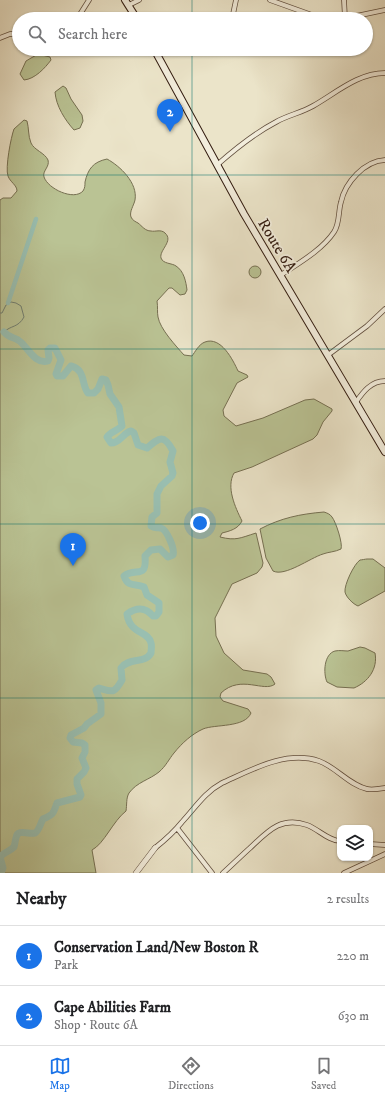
<!DOCTYPE html>
<html lang="en">
<head>
<meta charset="utf-8">
<style>
	:root { --surface:#fff; --page:#f6f6f6; --text:#202124; --muted:#757577; --line:#e0e0e0; --accent:#1a73e8 }
	body { margin:0; font-family:"IM FELL DW Pica",serif; background:var(--page); color:var(--text) }
	.controls { position:absolute; right:12px; bottom:12px; display:grid; overflow:hidden; border-radius:8px; box-shadow:0 1px 3px #0004 }
	.controls button { width:36px; height:36px; display:grid; place-items:center; padding:0; border:0; border-bottom:1px solid var(--line); background:var(--surface); color:var(--text); font:20px sans-serif }
	.you { position:absolute; left:200px; top:523px; width:14px; height:14px; margin:-10px; border:3px solid #fff; border-radius:50%; background:#1a73e8; box-shadow:0 0 0 6px #1a73e833 }
	.badge { display:grid; place-items:center; width:26px; height:26px; border-radius:50%; background:var(--accent); color:#fff; font-size:13px; font-weight:700 }
	.pin { position:absolute; translate:-50% -33px; filter:drop-shadow(0 1px 2px #0008) }
	.pin::after { content:''; position:absolute; top:21px; width:14px; height:12px; background:inherit; clip-path:polygon(0 0,100% 0,50% 100%) }
	.list { margin:0; padding:0; list-style:none }
	h2 { display:flex; justify-content:space-between; align-items:center; height:52px; margin:0; padding:0 16px; font-size:17px }
	h2 small { font-size:13px; font-weight:400; color:var(--muted) }
	.list li { display:grid; grid-template-columns:26px 1fr auto; gap:12px; align-items:center; box-sizing:border-box; height:60px; padding:0 16px; border-top:1px solid var(--line) }
	.list b { display:block; font-size:15px; white-space:nowrap }
	.list p { margin:0; font-size:13px; white-space:nowrap; color:var(--muted) }
	.list em { font-size:13px; font-style:normal; color:var(--muted) }
	.icon { flex:none; width:22px; height:22px; fill:none; stroke:currentColor; stroke-width:2; stroke-linecap:round; stroke-linejoin:round }
	.map { position:relative; flex:none; width:385px; height:873px; overflow:hidden }
	.search { position:absolute; background:var(--surface); box-shadow:0 1px 3px #0004; left:12px; right:12px; top:12px; height:44px; display:flex; align-items:center; gap:10px; box-sizing:border-box; padding:0 14px; border-radius:22px; color:var(--muted); font-size:15px }
	.sheet { height:172px; background:var(--surface) }
	nav { display:flex; justify-content:space-around; align-items:center; box-sizing:border-box; height:56px; border-top:1px solid var(--line); background:var(--surface); font-size:11px; color:var(--muted) }
	nav a { display:grid; justify-items:center; gap:2px }
	nav .on { color:var(--accent) }
	.map>svg:first-child { display:block }
	.green { fill:#bac394; stroke:#767052 }
	.lines { fill:none; stroke-linecap:round; stroke-linejoin:round }
	.stream { stroke:#707e71; stroke-width:1 }
	.canal { stroke:#99bfb1; stroke-width:4.5 }
	.river { stroke:#99bfb1; stroke-width:7 }
	.minor-casing { stroke:#614e3e; stroke-width:5.5 }
	.tertiary-casing { stroke:#614e3e; stroke-width:6 }
	.secondary-casing { stroke:#331c10; stroke-width:8 }
	.minor { stroke:#f2eddc; stroke-width:4 }
	.tertiary { stroke:#f2eddc; stroke-width:5 }
	.secondary { stroke:#f2eddc; stroke-width:6 }
	.grid { fill:none; stroke:#0f766e; stroke-width:1; stroke-opacity:0.55 }
	.labels { text-anchor:middle; stroke-width:3.5; stroke-linejoin:round; paint-order:stroke }
	.street-label { font-size:16px; fill:#331c10; stroke:#f2eddc }
</style>
</head>
<body>
<div class="map">
<svg width="385" height="873" viewBox="0 0 385 873">
	<rect width="100%" height="100%" fill="#ebe4c9"/>
	<filter id="stains"><feTurbulence type="fractalNoise" baseFrequency=".005" numOctaves="4"/><feColorMatrix values="0 0 0 0 .2 0 0 0 0 .09 0 0 0 0 .02 0 0 0 .5 -.17"/></filter>
	<radialGradient id="worn" r=".72"><stop offset=".6" stop-color="#630" stop-opacity="0"/><stop offset="1" stop-color="#630" stop-opacity=".3"/></radialGradient>
	<!-- green -->
	<path class="green" d="M38 54 50 57 51 60C45 68 35 79 24 80L20 74 26 61Z
		M63 86 66 88 71 99 82 115 83 121 80 128 74 130C65 120 56 106 55 92Z
		M24 120 27 121C29 128 28 136 31 143 34 150 45 153 48 160 50 167 42 171 44 177 48 189 74 201 83 191 85 188 85 185 85 182 88 169 93 162 107 159 120 166 138 183 135 200 134 205 129 212 131 217 132 220 136 222 138 223 142 226 145 231 151 231 155 232 161 229 165 233 174 241 159 250 161 258 163 264 172 263 176 266 184 271 186 282 187 290L185 294 180 295 172 288H169L157 301C158 307 157 312 158 317 160 329 176 346 184 355L192 356C195 352 199 344 205 342 221 336 233 360 238 371L247 375 248 377 237 383 223 410 224 416 236 426 263 418 305 400 314 399 332 409V411L323 422 317 435 313 439 252 467 234 473C226 487 235 507 242 521 238 529 230 531 222 533L220 537C236 541 240 538 256 533L263 563 262 567 257 573 232 584 215 618 216 636 224 653 243 670 267 674 271 677 275 684C264 693 241 674 221 693L220 697 223 701 248 709 251 713C245 728 215 724 203 729 192 734 182 743 174 753 169 759 166 766 159 772 149 780 137 782 129 793 126 798 127 805 126 811 113 821 104 844 92 850L96 873H0V200L3 198H11L17 191C17 185 10 182 8 176 5 168 11 137 14 129Z
		M249 272a6 6 0 1 1 12 0a6 6 0 1 1-12 0Z
		M324 512C327 513 330 514 332 517 336 522 343 544 341 549 335 552 328 552 323 554 310 558 285 577 273 571L266 558 260 529C281 518 300 514 324 512Z
		M367 559H373L385 568V591L358 606C353 604 346 597 345 592 344 585 354 564 360 560 361 560 366 559 367 559Z
		M360 647 365 648 375 653C378 669 368 682 354 688L337 687 327 682C323 673 324 654 335 651 340 650 344 651 348 651 352 650 356 648 360 647Z"/>
	<g class="lines">
		<!-- stream -->
		<path class="stream" d="M0 313H2L6 305 11 302 16 303 21 306 24 317C18 328 11 325 4 332"/>
		<!-- canal -->
		<path class="canal" d="M8 303 36 219"/>
		<!-- river -->
		<path class="river" d="M1 873 3 868 0 857C3 853 10 851 14 847 15 844 15 841 16 838 17 828 30 835 35 833 39 831 41 822 43 819 54 814 53 814 57 803L80 797 81 795 77 784V779L84 772 86 768 82 758 85 752V745L82 743 73 742 70 738 71 735 84 728 87 724 101 714V703L96 690 99 688C113 692 114 694 122 680L121 668C129 657 145 664 151 653 151 650 152 646 151 643 148 630 130 635 127 614 137 607 145 607 153 616H156L159 612V603L147 595 144 587C135 583 128 588 124 576 136 567 147 580 145 556L151 550 160 549 168 557 173 555C175 549 167 530 161 528 157 527 155 529 151 526L152 517 157 513V494L161 486 172 476 173 473 170 462 173 451C164 434 160 437 147 448L138 445 134 433 131 431C123 433 120 443 111 443L107 437C110 432 117 431 122 426L119 407 110 394 108 385 106 380 102 379 98 389 94 393H88C81 384 86 370 71 366L63 376H57L56 374 61 360 55 348H50L48 350 49 358 48 361C34 365 27 345 18 340 12 337 8 337 4 332"/>
		<!-- minor casing -->
		<g class="minor-casing">
			<path id="minor" d="M270 0 323 19
				M344 0 345 18
				M129 5 139 0
				M77 19 89 0
				M232 19 236 0
				M342 19 385 10
				M0 38 10 34H19
				M217 165C235 149 255 133 276 122 288 115 301 113 313 106 336 93 358 73 385 73
				M281 275C299 263 322 250 334 232 340 223 338 212 341 202 345 183 364 161 385 160
				M328 355 367 326 385 309
				M356 402C363 392 371 381 385 381
				M177 828 212 873
				M370 844 385 845
				M155 848C165 840 174 832 182 822 195 808 205 792 222 783 251 770 286 750 319 761 336 767 349 785 367 789 372 790 379 789 385 788
				M223 873C232 865 241 856 250 848 268 831 281 816 307 825 318 829 329 841 340 841
				M344 873 385 854"/>
		</g>
		<!-- tertiary casing -->
		<g class="tertiary-casing">
			<path id="tertiary" d="M136 873 155 848"/>
		</g>
		<!-- secondary casing -->
		<g class="secondary-casing">
			<path id="secondary" d="M125 0 137 19
				M154 49 244 214 385 452"/>
		</g>
		<!-- minor -->
		<use href="#minor" class="minor"/>
		<!-- tertiary -->
		<use href="#tertiary" class="tertiary"/>
		<!-- secondary -->
		<use href="#secondary" class="secondary"/>
	</g>
	<!-- grid -->
	<path class="grid" d="M192 0V19M192 49V873M0 175H385M0 349H385M0 524H385M0 698H385"/>
	<g class="labels">
		<!-- street labels -->
		<g class="street-label">
			<text transform="translate(278 245) rotate(59)" y="6">Route 6A</text>
		</g>
	</g>
	<rect width="100%" height="100%" filter="url(#stains)"/>
	<rect width="100%" height="100%" fill="url(#worn)"/>
</svg>
<div class="controls">
<button><svg class="icon" aria-label="layers" viewBox="0 0 24 24"><path d="M12 4l9 5-9 5-9-5zM3 14l9 5 9-5"/></svg></button>
</div>
<div class="you"></div>
<div class="pin badge" style="left:73px;top:566px">1</div>
<div class="pin badge" style="left:170px;top:132px">2</div>
<div class="search"><svg class="icon" aria-label="search" viewBox="0 0 24 24"><circle cx="10" cy="10" r="6"/><path d="M15 15l6 6"/></svg>Search here</div>
</div>
<section class="sheet">
<h2>Nearby<small>2 results</small></h2>
<ul class="list">
<li><span class="badge">1</span><div><b>Conservation Land/New Boston R</b><p>Park</p></div><em>220 m</em></li>
<li><span class="badge">2</span><div><b>Cape Abilities Farm</b><p>Shop · Route 6A</p></div><em>630 m</em></li>
</ul>
</section>
<nav>
<a class="on"><svg class="icon" aria-label="map" viewBox="0 0 24 24"><path d="M3 6l6-2 6 2 6-2v14l-6 2-6-2-6 2zM9 4v14M15 6v14"/></svg>Map</a>
<a><svg class="icon" aria-label="directions" viewBox="0 0 24 24"><path d="M12 3l9 9-9 9-9-9zM9 14v-3h6M13 9l2 2-2 2"/></svg>Directions</a>
<a><svg class="icon" aria-label="saved" viewBox="0 0 24 24"><path d="M7 4h10v16l-5-4-5 4z"/></svg>Saved</a>
</nav>
</body>
</html>
